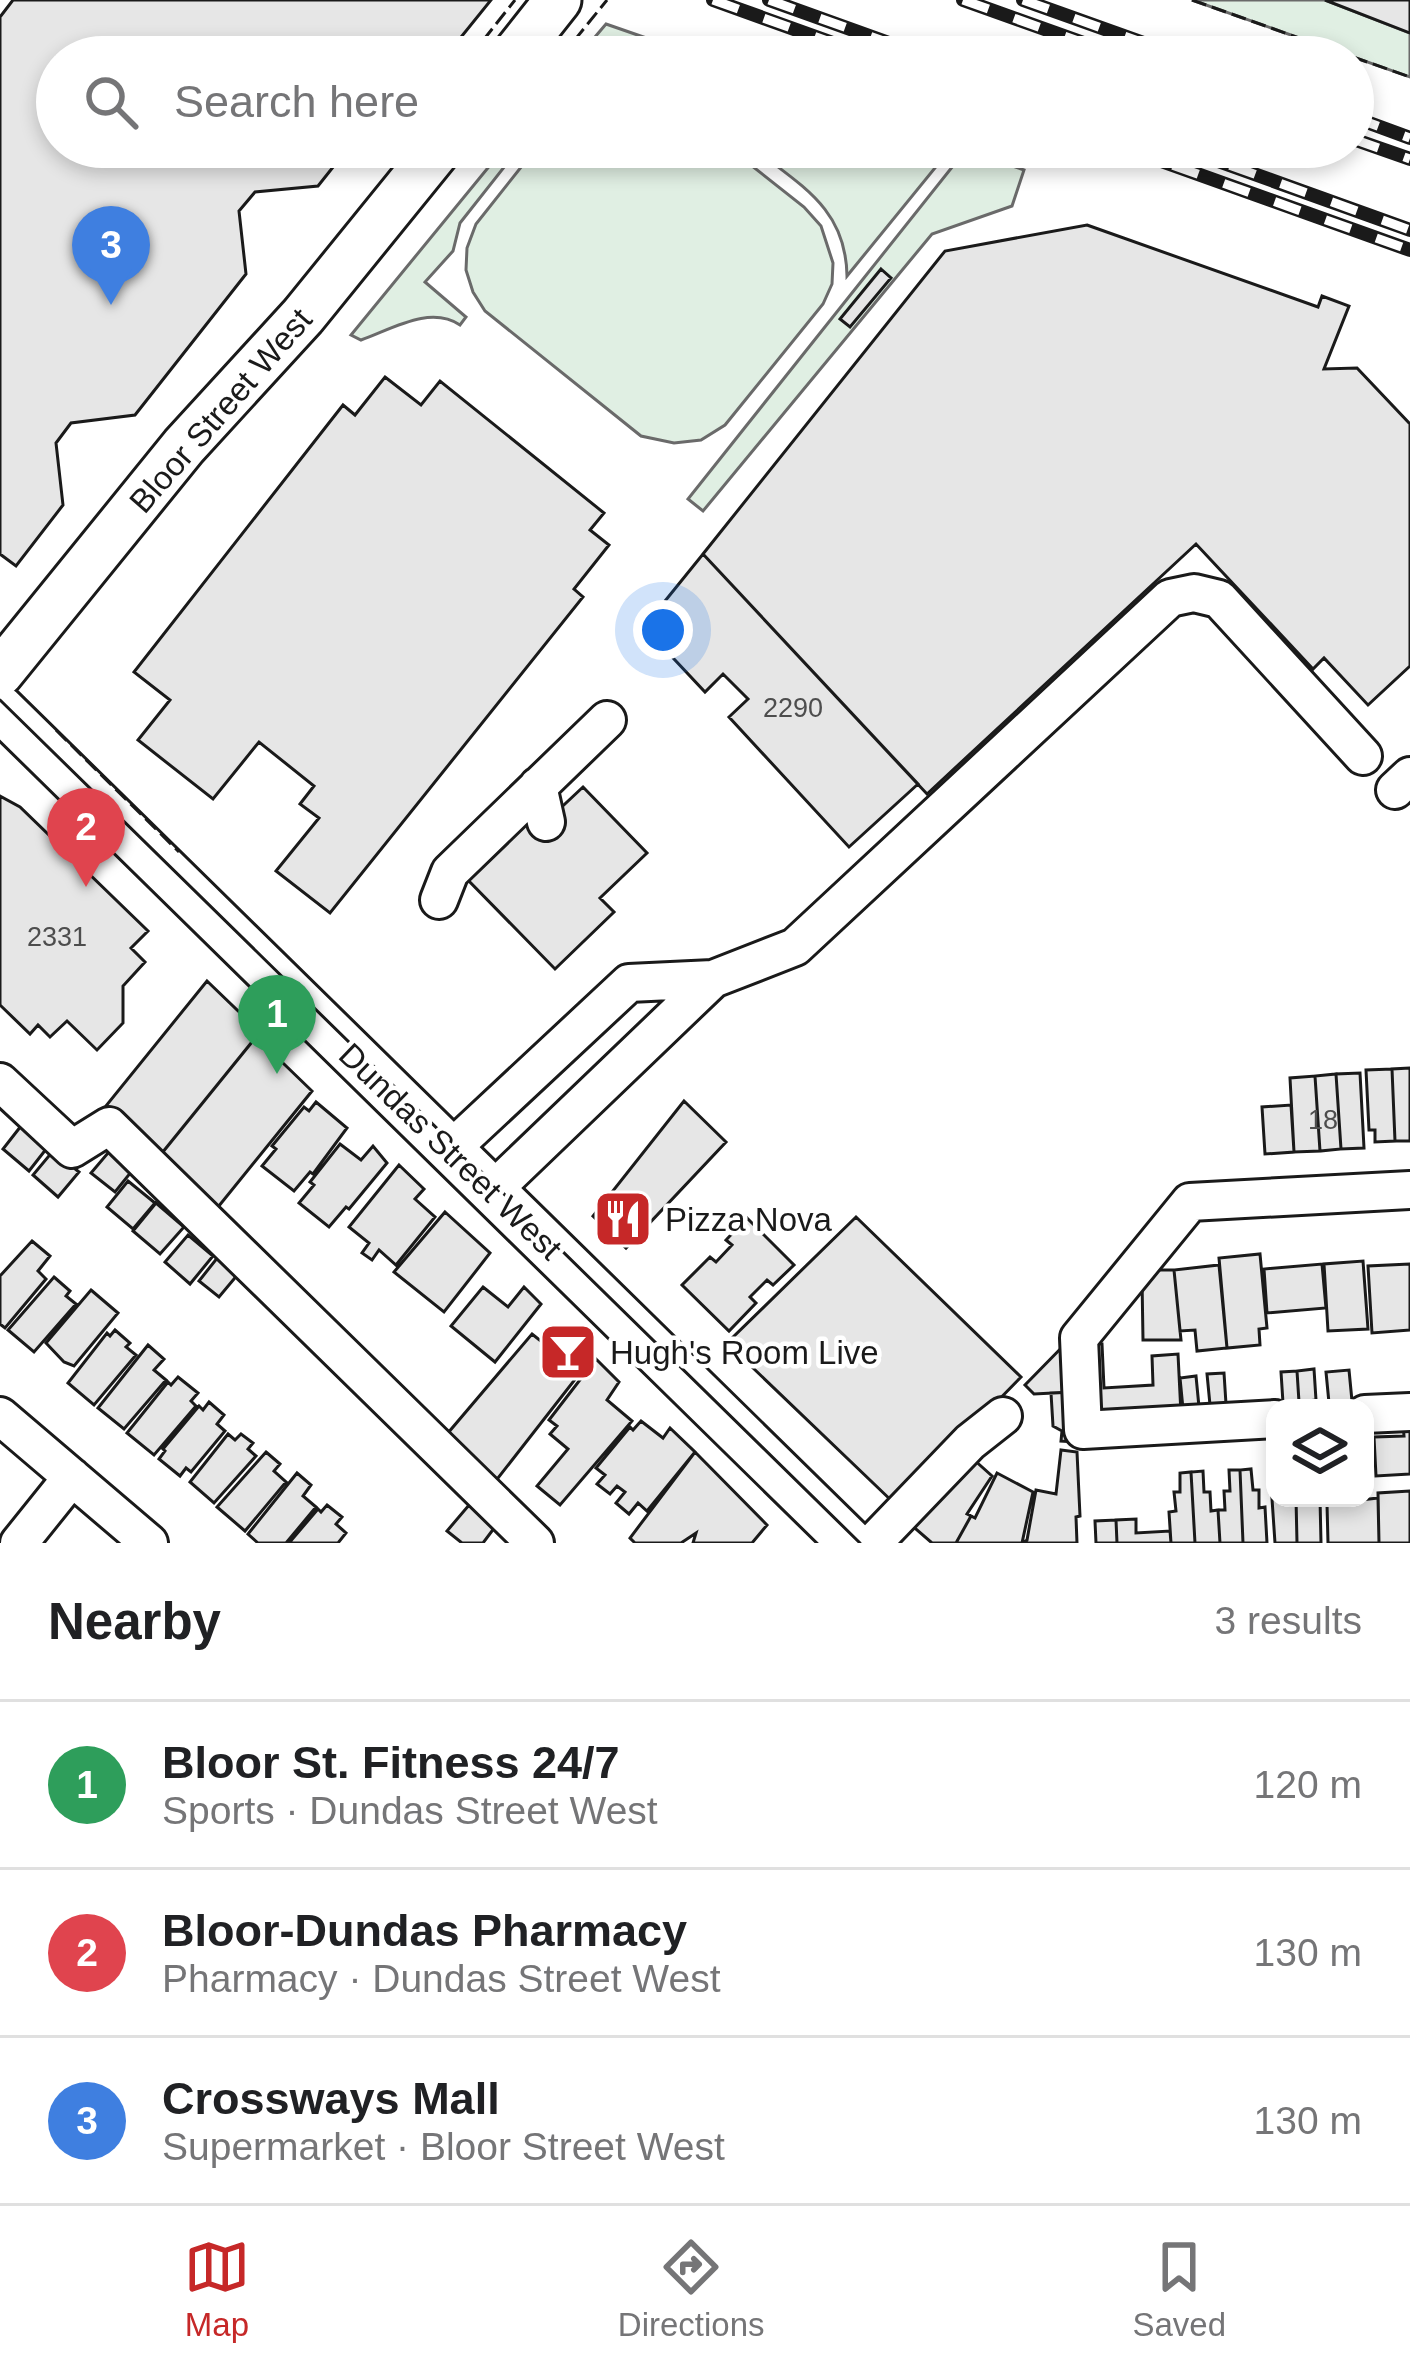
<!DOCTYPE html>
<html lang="en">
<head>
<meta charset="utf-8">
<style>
	:root { --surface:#fff; --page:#f2f2f2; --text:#202124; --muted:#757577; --line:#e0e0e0; --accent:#c62828 }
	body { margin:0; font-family:Arial,sans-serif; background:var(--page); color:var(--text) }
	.controls { position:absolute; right:36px; bottom:36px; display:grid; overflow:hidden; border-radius:24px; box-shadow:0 6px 18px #0003 }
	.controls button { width:108px; height:108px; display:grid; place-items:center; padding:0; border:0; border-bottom:3px solid var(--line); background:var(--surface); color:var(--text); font:60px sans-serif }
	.you { position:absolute; left:663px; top:630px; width:42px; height:42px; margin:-30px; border:9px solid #fff; border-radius:50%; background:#1a73e8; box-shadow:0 0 0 18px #1a73e833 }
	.badge { display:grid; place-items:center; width:78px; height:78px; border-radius:50%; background:var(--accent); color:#fff; font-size:39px; font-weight:700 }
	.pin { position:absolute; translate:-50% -99px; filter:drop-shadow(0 3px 6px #0008) }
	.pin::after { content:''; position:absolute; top:63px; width:42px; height:36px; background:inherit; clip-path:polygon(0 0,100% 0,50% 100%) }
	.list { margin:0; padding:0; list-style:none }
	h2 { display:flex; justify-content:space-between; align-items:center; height:156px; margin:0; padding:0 48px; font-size:51px }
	h2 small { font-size:39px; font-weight:400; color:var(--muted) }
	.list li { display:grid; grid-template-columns:78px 1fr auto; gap:36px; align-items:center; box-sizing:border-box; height:168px; padding:0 48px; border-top:3px solid var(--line) }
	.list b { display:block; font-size:45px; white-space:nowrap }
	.list p { margin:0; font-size:39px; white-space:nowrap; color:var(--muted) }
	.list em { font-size:39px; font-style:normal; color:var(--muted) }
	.icon { flex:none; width:66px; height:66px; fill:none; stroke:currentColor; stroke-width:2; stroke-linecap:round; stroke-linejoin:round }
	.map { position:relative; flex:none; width:1410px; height:1543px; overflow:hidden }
	.search { position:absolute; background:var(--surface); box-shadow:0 6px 18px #0003; left:36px; right:36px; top:36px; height:132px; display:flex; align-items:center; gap:30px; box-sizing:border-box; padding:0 42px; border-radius:66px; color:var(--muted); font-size:45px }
	.sheet { height:660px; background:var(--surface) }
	nav { display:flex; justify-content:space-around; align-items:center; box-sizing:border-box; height:168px; border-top:3px solid var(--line); background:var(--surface); font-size:33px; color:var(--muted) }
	nav a { display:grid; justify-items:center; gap:6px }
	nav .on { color:var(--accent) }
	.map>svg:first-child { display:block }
	.green { fill:#e0efe3; stroke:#6a6a6a; stroke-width:3 }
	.building { fill:#e6e6e6; stroke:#1a1a1a; stroke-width:3 }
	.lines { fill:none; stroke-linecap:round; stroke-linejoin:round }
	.minor-casing { stroke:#1a1a1a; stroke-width:42 }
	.major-casing { stroke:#1a1a1a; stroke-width:51 }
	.minor { stroke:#fff; stroke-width:36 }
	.major { stroke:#fff; stroke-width:45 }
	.tram { stroke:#1a1a1a; stroke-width:3 }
	.rail-casing { stroke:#1a1a1a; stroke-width:14 }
	.rail { stroke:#fff; stroke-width:9; stroke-dasharray:27; stroke-linecap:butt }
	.fence { stroke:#1a1a1a; stroke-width:3; stroke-dasharray:15 6; stroke-linecap:butt }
	.labels { text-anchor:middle; stroke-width:9; stroke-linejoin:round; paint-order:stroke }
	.number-label { font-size:27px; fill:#4d4d4d }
	.street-label { font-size:33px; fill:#1a1a1a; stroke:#fff }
	.poi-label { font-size:33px; fill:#1a1a1a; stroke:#fff; text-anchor:start }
</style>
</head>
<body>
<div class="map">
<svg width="1410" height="1543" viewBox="0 0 1410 1543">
	<rect width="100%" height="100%" fill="#fff"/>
	<!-- green -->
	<path class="green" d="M1192 0H1325L1410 33V77Z
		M606 24 701 57H578Z
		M505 147H520L460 223 453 251 425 282 466 317 460 325C430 305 392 329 361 340L351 335Z
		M537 147H728L804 207 821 226 833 263 832 284 823 304 725 425 701 440 674 443 641 436 485 311 473 292 466 270 467 248 476 224Z
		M752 147H959L1024 170 1012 206 932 234 703 511 688 499 953 166 943 158 847 276C846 208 801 186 752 147Z"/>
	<!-- building -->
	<path class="building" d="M13 0H491L445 57H57V147H349L318 186 255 192 239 211 246 274 135 415 71 423 56 443 63 505 16 566 0 554V17Z
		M1325 0H1410V33Z
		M1087 225 1318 307 1322 296 1349 306 1324 369 1357 368 1410 424V666L1368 705 1324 658 1313 669 1196 544 927 794 703 554 945 251Z
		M881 269 891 278 850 327 840 319Z
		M385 377 421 405 440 381 604 513 590 530 609 545 574 589 583 597 330 913 276 871 319 818 300 804 314 786 259 742 213 799 138 740 170 700 134 672 343 405 355 415Z
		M703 554 918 784 849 847 729 717 748 699 723 674 705 692 644 627Z
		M583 787 647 853 600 898 614 912 555 969 465 877 525 819 536 831Z
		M0 796 20 807 148 931 131 948 145 962 123 986V1023L97 1050 67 1021 50 1037 38 1025 30 1034 0 1005Z
		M207 981 260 1032 154 1163 101 1112Z
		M256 1037 312 1091 214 1212 158 1158Z
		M1410 1068V1141H1395L1392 1069Z
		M1392 1069 1395 1141 1375 1142V1130H1369L1366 1070Z
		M1360 1073 1364 1148 1341 1149 1336 1074Z
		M1336 1074 1341 1149 1320 1151 1315 1076Z
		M1315 1076 1320 1151 1294 1152 1290 1078Z
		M684 1101 726 1142 626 1248 593 1216Z
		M316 1102 347 1128 313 1174 310 1172 294 1191 262 1166 276 1149 272 1146 304 1107 309 1111Z
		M1291 1105 1294 1152 1265 1154 1262 1107Z
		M21 1126 47 1148 29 1171 3 1149Z
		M340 1144 361 1160 373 1146 387 1163 349 1209 346 1207 329 1227 299 1203 314 1185 310 1182Z
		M113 1147 136 1166 115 1192 91 1173Z
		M53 1151 79 1172 58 1197 33 1175Z
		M399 1165 424 1189 415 1199 435 1217 396 1265 379 1250 372 1260 362 1253 369 1243 349 1227Z
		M128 1181 155 1203 133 1229 107 1207Z
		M156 1203 184 1227 160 1254 133 1231Z
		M445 1212 490 1253 444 1312 394 1272Z
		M856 1217 1021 1377 896 1505 727 1343Z
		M747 1218 794 1265 773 1285 767 1280 750 1297 756 1303 729 1331 682 1285 710 1257 716 1262 732 1245 726 1240Z
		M188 1235 213 1256 190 1284 165 1262Z
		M32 1241 50 1256 38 1271 46 1279 5 1328 0 1324V1276Z
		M1260 1254 1267 1328 1259 1329 1260 1345 1227 1348 1219 1258Z
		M218 1257 239 1273 219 1297 199 1281Z
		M1363 1261 1368 1329 1328 1331 1324 1264Z
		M1322 1264 1326 1308 1267 1313 1264 1269Z
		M1410 1264V1330L1372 1333 1368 1266Z
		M1219 1265 1227 1348 1197 1351 1195 1330 1180 1331 1174 1270Z
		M1149 1270H1174L1181 1340H1143L1142 1279Z
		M54 1277 70 1291 66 1296 76 1304 34 1352 8 1330Z
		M483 1287 508 1307 524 1287 541 1304 495 1362 451 1326Z
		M91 1290 118 1313 74 1366 64 1362 46 1343Z
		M115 1330 130 1343 126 1347 136 1355 94 1405 68 1383 107 1333 110 1336Z
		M532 1334 552 1350 564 1335 591 1359 491 1487 442 1440Z
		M1071 1338 1072 1392 1034 1394 1025 1385Z
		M1086 1344H1102L1104 1388 1153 1385 1152 1356 1178 1354 1181 1414 1091 1420Z
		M148 1345 164 1359 154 1370 166 1380 124 1429 98 1408Z
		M596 1359 619 1382 607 1400 632 1421 560 1505 537 1486 568 1449 550 1434 557 1426 549 1420Z
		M1314 1369 1316 1400 1299 1402 1297 1371Z
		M1349 1370 1352 1401 1329 1403 1326 1372Z
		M1297 1371 1299 1402 1283 1403 1281 1372Z
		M1224 1373 1226 1404 1210 1405 1207 1374Z
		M1196 1376 1199 1407 1183 1409 1180 1378Z
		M178 1377 198 1393 191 1401 196 1406 154 1455 127 1433 168 1382 171 1385Z
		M1072 1392 1075 1442 1061 1441 1062 1431 1053 1426 1051 1393Z
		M209 1402 224 1415 217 1424 225 1431 191 1472 186 1468 180 1476 159 1459 165 1451 163 1449 199 1406 203 1410Z
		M641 1421 663 1438 670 1428 695 1452 647 1511 638 1503 629 1514 616 1503 625 1492 617 1486 610 1494 597 1484 605 1475 596 1468 630 1427 633 1430Z
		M1403 1424H1410V1474L1376 1476 1374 1437 1404 1436Z
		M228 1434 235 1440 241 1434 253 1443 248 1449 256 1456 214 1503 190 1482Z
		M1061 1450 1077 1452 1080 1516 1076 1517 1077 1543H1022L1027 1540 1036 1490 1056 1494Z
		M266 1452 280 1464 274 1471 286 1482 245 1531 217 1507Z
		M695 1452 767 1525 752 1543H693L696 1533 681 1543H635L630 1538Z
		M972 1458 992 1476 967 1514 971 1516 956 1543H932L909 1523Z
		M1251 1469 1253 1490H1259V1508L1265 1507 1267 1543H1243L1240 1470Z
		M1270 1469H1275V1498H1296L1297 1543H1275Z
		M1229 1470H1240L1243 1543H1220L1218 1510H1225L1224 1491H1230Z
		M1203 1471 1204 1492H1210L1211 1511 1218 1510 1220 1543H1195L1191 1472Z
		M1191 1472 1195 1543H1171L1169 1512 1176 1511 1174 1492H1180V1473Z
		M297 1473 311 1485 303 1496 316 1507 286 1543H258L248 1534Z
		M997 1473 1033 1492 1022 1543H956L971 1516 975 1518Z
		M1410 1491V1543H1379L1378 1493Z
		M1296 1498H1320L1321 1543H1297Z
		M1378 1498 1379 1543H1328L1327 1504Z
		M327 1505 342 1517 336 1524 346 1533 338 1543H289L318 1509 321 1512Z
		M469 1505 495 1527 483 1543H462L447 1531Z
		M1136 1519V1533L1170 1531 1171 1543H1117L1116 1520Z
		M1116 1520 1117 1543H1096L1095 1521Z"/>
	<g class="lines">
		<!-- minor casing -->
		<g class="minor-casing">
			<path id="minor" d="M538 786 546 822
				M1395 790 1410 776
				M439 900 450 872 607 720
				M0 1082 72 1149 109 1126 535 1543
				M449 1151 629 983 713 979 795 947 1170 598 1194 593 1219 599 1363 756
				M491 1192 713 979
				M1365 1414 1410 1412
				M0 1416 149 1543
				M1275 1419 1083 1430 1079 1338 1190 1202 1410 1190
				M19 1543 72 1477
				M873 1543 970 1442 1003 1416"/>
		</g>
		<!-- major casing -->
		<g class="major-casing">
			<path id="major" d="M513 57 558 0
				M0 673 184 446 303 316 440 147
				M0 708 851 1543"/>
		</g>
		<!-- minor -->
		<use href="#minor" class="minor"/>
		<!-- major -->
		<use href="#major" class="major"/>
		<!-- tram -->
		<path class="tram" d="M0 700 860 1543"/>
		<!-- rail casing -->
		<g class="rail-casing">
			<path id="rail" d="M713 0 872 57
				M769 0 928 57
				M963 0 1123 57
				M1023 0 1183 57
				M1353 117 1410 138
				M1353 139 1410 159
				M1122 147 1410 250
				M1179 147 1410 230"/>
		</g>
		<!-- rail -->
		<use href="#rail" class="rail"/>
		<!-- fence -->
		<path class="fence" d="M1192 0 1353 57
			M470 57 515 0
			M561 57 607 0
			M1353 57 1410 77
			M56 730 179 852"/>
	</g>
	<!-- icons -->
	<defs>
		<g id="restaurant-square" transform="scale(3)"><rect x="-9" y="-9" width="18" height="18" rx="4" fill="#c62828" stroke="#fff"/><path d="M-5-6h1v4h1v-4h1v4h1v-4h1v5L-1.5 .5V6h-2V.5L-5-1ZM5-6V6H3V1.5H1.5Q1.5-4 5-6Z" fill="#fff"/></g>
		<g id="bar-square" transform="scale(3)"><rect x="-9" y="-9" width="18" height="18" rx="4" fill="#c62828" stroke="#fff"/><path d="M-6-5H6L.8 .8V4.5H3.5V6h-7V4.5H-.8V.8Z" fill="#fff"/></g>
	</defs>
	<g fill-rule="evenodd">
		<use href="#restaurant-square" x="623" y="1219"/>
		<use href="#bar-square" x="568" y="1352"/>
	</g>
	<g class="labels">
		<!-- number labels -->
		<g class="number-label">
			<text x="793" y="717">2290</text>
			<text x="57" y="946">2331</text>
			<text x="1323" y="1129">18</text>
		</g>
		<!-- street labels -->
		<g class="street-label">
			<text transform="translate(220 410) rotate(-49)" y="12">Bloor Street West</text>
			<text transform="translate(451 1151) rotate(44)" y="12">Dundas Street West</text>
		</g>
		<!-- poi labels -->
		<g class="poi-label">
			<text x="665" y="1231">Pizza Nova</text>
			<text x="610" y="1364">Hugh's Room Live</text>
		</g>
	</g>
</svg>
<div class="controls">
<button><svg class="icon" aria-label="layers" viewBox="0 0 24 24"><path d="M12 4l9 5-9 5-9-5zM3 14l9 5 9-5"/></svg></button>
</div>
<div class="you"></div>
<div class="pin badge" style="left:277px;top:1074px;background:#2e9e5b">1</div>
<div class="pin badge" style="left:86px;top:887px;background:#e0444e">2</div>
<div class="pin badge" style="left:111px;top:305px;background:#3f7fe0">3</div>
<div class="search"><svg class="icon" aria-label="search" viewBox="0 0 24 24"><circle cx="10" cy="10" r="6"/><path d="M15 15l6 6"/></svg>Search here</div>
</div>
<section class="sheet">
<h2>Nearby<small>3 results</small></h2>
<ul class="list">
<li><span class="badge" style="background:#2e9e5b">1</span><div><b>Bloor St. Fitness 24/7</b><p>Sports · Dundas Street West</p></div><em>120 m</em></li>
<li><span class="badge" style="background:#e0444e">2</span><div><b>Bloor-Dundas Pharmacy</b><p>Pharmacy · Dundas Street West</p></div><em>130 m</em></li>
<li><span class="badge" style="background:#3f7fe0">3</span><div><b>Crossways Mall</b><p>Supermarket · Bloor Street West</p></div><em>130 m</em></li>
</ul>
</section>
<nav>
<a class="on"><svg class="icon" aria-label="map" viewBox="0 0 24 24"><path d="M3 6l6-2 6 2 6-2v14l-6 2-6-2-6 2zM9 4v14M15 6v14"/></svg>Map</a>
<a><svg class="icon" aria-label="directions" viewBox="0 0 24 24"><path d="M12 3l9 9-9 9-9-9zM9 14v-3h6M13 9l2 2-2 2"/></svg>Directions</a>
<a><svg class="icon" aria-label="saved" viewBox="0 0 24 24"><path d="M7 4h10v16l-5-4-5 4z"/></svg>Saved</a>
</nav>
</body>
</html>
